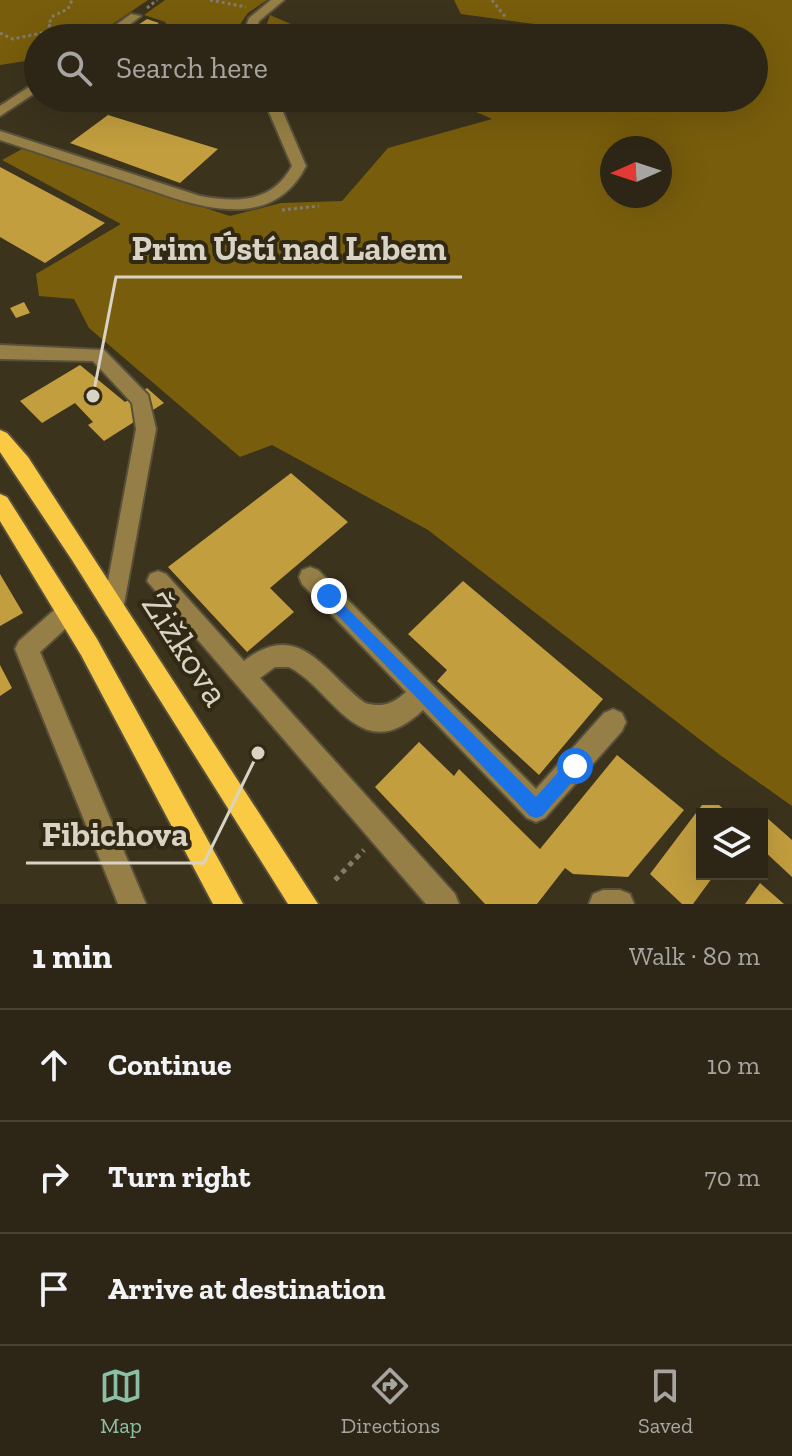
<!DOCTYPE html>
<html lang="en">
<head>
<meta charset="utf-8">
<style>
	:root { --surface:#2d2616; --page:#352e1f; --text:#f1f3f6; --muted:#a7a5a1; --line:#484335; --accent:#8abfa5 }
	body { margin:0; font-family:"Zilla Slab",serif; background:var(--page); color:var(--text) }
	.controls { position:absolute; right:24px; bottom:24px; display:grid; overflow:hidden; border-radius:0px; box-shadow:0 8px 32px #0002 }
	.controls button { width:72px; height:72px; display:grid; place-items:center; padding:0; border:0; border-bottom:2px solid var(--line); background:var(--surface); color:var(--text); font:40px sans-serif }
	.compass { position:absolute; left:600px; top:136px; width:72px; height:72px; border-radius:50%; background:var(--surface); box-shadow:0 8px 32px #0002; rotate:267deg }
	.stop { position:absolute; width:24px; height:24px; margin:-18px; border:6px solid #1a73e8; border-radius:50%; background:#fff }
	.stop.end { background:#1a73e8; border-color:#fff; box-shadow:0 2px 8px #0008 }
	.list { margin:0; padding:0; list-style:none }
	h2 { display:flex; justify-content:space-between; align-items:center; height:104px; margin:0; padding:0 32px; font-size:34px }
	h2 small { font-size:26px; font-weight:400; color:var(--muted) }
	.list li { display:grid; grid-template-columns:52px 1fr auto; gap:24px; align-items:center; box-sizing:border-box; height:112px; padding:0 32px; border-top:2px solid var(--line) }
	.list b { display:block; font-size:30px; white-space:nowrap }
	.list em { font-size:26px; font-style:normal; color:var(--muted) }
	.icon { flex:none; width:44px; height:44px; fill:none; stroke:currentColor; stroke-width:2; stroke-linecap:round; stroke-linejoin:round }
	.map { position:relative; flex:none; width:792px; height:904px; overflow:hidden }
	.search { position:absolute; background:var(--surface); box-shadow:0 8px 32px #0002; left:24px; right:24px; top:24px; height:88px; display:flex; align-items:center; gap:20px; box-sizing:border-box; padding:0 28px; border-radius:44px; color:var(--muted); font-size:30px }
	.sheet { height:440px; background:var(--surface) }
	nav { display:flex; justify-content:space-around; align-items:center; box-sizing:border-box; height:112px; border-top:2px solid var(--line); background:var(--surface); font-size:22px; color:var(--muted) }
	nav a { display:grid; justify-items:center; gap:4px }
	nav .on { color:var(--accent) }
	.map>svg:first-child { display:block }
	.forest { fill:#785d0c; fill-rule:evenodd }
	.building { fill:#c29e3e }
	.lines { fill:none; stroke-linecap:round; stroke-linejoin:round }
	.minor-casing { stroke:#58503b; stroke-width:4 }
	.major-casing { stroke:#58503b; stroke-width:4 }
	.path-far1 { stroke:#827b69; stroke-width:3; stroke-dasharray:3 3; stroke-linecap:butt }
	.path { stroke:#827b69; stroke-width:5; stroke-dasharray:5 5; stroke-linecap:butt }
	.minor { fill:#967f46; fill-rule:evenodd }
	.major { fill:#faca44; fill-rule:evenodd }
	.route { fill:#1a73e8 }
	.labels { text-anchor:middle; stroke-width:8; stroke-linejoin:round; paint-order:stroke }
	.near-street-label { font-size:38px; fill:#d9d3c6; stroke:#312913 }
	.leader { fill:none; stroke:#d9d3c6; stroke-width:3 }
	.callout-dot { fill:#d9d3c6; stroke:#312913; stroke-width:3 }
	.callout-label { font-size:34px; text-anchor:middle; font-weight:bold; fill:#d9d3c6; stroke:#312913; stroke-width:8; stroke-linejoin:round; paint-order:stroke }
</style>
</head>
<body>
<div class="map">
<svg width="792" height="904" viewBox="0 0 792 904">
	<rect width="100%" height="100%" fill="#3c331d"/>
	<!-- forest -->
	<path class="forest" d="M0 0H148L92 38H38V59L0 65Z
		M165 0H267L248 13 236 30 237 38C212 38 179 46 165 22L144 15Z
		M454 0H792V806L720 755 428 530 272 445 240 457 89 328 74 299 39 296 36 274 121 224 2 160 22 149 230 216 281 203 342 201 388 148 492 119 445 98H754V38H578L586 31 461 14ZM612 148H660V196H612Z
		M270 15 323 38H262Z"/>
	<!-- building -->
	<path class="building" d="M147 19 159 23 138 38H112L129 25 135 27Z
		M108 115 218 149 180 183 70 143Z
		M0 167 105 223 45 263 0 237Z
		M24 302 30 313 16 318 10 308Z
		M80 365 125 402 147 388 164 403 104 441 88 425 93 422 75 403 42 423 20 401Z
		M291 473 348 522 270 588 294 612 247 652 168 567Z
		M0 574 23 613 0 626Z
		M463 581 603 699 539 775 437 681 447 670 408 634Z
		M0 665 12 688 0 696Z
		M419 742 454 776 459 769 540 849 617 755 684 810 628 877 573 874 565 868 537 904H485L375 787Z
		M702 805H719L729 814H702V874H715L693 904H682L650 874Z
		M766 817 792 840V877L762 849V822Z
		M760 883 784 904H745Z"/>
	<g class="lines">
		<!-- minor casing -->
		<g class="minor-casing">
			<path id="minor" d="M271 0H284L259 21 254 38H242L249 18Z
				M131 14 141 16 112 38H98Z
				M38 81V91L0 116V106Z
				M263 98H277L306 166C267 242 179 199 118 179 79 166 39 153 0 140V131L200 196C237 203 272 203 292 166Z
				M0 345 104 350 148 395 156 429 122 615 114 619 106 615 103 608 136 429 132 403 93 361 0 359Z
				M310 567 318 570 536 789 604 713 613 709 622 713 626 722 622 731 545 818 536 822 527 818 423 710C360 770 334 690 289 667H275L260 678 455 894 459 904H426L147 581 150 574 158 571 166 574 244 661C300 617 325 674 365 703 382 708 393 704 406 692L302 584 299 577 302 570Z
				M68 601 76 605 80 612 76 619 40 652 146 904H118L15 649 19 641 60 605Z
				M603 890H620L630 894 634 904H589L593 894Z"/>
		</g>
		<!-- major casing -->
		<g class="major-casing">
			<path id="major" d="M0 430 7 433 28 457 318 904H288L72 560 0 452Z
				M0 494 7 497 97 639 243 904H213L81 655 0 521Z"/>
		</g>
		<!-- path-far1 -->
		<path class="path-far1" d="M210 0 246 7
			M492 0 507 19
			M147 8 157 0
			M60 29 94 25
			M0 33 13 39 60 29 48 25 53 16 68 9 72 0
			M282 210 319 206"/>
		<!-- path -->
		<path class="path" d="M335 880 364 850"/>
		<!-- minor -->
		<use href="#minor" class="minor"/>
		<!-- major -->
		<use href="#major" class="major"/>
	</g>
	<!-- route -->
	<path class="route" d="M329 590 536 797 569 760 575 757 581 760 583 766 581 772 542 816 536 818 530 816 324 601V592Z"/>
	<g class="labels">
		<!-- near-street labels -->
		<g class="near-street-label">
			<text transform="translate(186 649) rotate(57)" y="13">Žižkova</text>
		</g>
	</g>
	<!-- callouts -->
	<path class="leader" d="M93 396L116 277H462M258 753L204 863H26"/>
	<g class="callout-dot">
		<circle cx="93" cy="396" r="8"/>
		<circle cx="258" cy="753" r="8"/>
	</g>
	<g class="callout-label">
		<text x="289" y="260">Prim Ústí nad Labem</text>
		<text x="115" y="846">Fibichova</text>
	</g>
</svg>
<div class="controls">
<button><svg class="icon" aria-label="layers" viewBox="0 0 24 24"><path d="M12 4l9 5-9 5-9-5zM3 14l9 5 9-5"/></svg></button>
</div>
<svg class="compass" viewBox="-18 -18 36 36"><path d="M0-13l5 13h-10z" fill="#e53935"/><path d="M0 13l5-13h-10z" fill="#a7a5a1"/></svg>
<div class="stop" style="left:575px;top:766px"></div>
<div class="stop end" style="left:329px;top:596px"></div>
<div class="search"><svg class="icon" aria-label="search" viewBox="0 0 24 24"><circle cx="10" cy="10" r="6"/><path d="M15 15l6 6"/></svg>Search here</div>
</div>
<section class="sheet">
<h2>1 min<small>Walk · 80 m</small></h2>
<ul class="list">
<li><svg class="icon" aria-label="ahead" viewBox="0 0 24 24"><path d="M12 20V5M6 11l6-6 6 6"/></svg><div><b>Continue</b></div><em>10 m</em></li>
<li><svg class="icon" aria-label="right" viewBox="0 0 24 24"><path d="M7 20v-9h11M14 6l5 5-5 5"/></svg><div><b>Turn right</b></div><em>70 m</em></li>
<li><svg class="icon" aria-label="arrive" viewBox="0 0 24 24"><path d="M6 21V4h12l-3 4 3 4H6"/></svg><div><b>Arrive at destination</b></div></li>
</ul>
</section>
<nav>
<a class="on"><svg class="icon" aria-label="map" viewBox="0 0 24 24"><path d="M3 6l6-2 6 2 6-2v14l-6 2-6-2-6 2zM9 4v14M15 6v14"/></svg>Map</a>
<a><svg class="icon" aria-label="directions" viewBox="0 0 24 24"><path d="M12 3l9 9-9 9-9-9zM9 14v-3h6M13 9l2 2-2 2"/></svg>Directions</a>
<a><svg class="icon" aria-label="saved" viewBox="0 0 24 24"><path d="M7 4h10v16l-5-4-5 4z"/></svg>Saved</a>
</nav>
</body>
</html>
